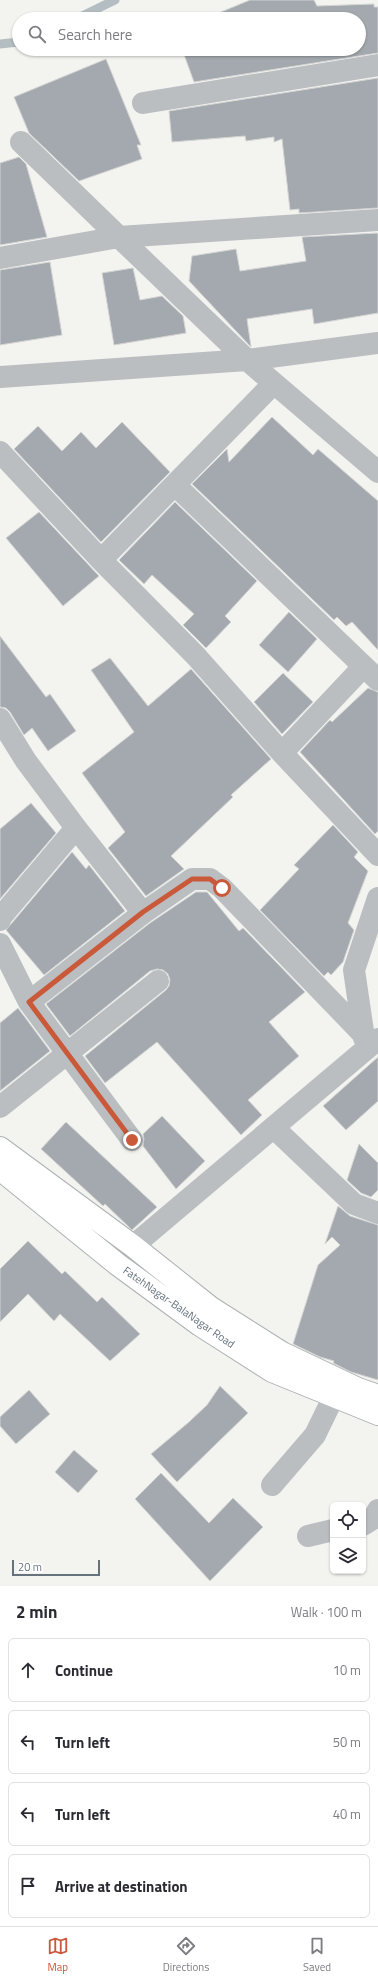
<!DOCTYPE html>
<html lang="en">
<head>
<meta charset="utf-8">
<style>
	:root { --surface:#fff; --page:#f7f7f7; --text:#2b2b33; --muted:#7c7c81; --line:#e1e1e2; --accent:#ca5939 }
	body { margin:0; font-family:"Titillium Web",sans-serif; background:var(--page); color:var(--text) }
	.controls { position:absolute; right:12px; bottom:12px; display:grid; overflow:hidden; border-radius:6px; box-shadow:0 1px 3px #0004 }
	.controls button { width:36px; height:36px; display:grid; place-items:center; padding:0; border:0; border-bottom:1px solid var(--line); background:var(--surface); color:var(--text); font:20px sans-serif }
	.scale { position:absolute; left:12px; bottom:10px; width:88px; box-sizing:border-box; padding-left:4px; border:2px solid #66737d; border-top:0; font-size:11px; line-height:14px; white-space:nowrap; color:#66737d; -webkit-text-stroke:3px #fff; paint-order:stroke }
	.stop { position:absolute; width:12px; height:12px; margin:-9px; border:3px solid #ca5939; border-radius:50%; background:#fff }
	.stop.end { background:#ca5939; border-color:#fff; box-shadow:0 1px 4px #0008 }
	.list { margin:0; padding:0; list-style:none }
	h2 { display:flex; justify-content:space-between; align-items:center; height:52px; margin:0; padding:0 16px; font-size:17px }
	h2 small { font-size:13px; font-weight:400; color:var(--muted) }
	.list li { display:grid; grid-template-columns:26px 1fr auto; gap:12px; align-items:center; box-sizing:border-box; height:64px; margin:0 8px 8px; padding:0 8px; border:1px solid var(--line); border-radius:6px }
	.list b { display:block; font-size:15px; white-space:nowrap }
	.list em { font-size:13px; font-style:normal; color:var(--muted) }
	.icon { flex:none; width:22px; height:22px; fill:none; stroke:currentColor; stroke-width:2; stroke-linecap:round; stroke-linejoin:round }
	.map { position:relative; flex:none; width:378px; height:1586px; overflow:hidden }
	.search { position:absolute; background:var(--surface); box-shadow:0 1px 3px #0004; left:12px; right:12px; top:12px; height:44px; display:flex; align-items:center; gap:10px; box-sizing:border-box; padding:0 14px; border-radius:22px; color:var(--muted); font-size:15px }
	.sheet { height:340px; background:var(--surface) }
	nav { display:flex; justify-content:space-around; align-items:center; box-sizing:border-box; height:56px; border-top:1px solid var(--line); background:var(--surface); font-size:11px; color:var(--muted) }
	nav a { display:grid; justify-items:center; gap:2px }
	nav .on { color:var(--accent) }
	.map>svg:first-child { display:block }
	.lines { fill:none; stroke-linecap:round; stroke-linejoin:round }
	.stream { stroke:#b4bec2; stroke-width:9 }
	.building { fill:#a3a9ae; stroke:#d4d4d3 }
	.major-casing { stroke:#aeb2b5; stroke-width:24 }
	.minor { stroke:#babec1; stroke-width:22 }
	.major { stroke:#fff; stroke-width:22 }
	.route { stroke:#ca5939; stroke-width:5 }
	.labels { text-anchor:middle; stroke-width:4; stroke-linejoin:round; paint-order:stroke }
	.street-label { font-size:11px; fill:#66737d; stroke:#fff }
</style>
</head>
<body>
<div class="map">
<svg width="378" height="1586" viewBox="0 0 378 1586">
	<rect width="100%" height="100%" fill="#f3f3f0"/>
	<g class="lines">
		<!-- stream -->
		<path class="stream" d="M76 19 115 0
			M0 44 19 42"/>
	</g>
	<!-- building -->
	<path class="building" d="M250 0H314L317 6 374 4V7H378V53L194 82 182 49H359V19H204Z
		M106 59 141 145H137L142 159 79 181 29 133 14 97Z
		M378 78V208L299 213V209L290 210 282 139 274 142V137L246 141 245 136 172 142 169 111Z
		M19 157 26 164 47 237 0 245V163Z
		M378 233V313L314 324 312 309 247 319 251 347 189 281 192 256 236 249 240 271 306 261 302 237Z
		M50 262 62 335 0 345V270Z
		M133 268 140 300 162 296 183 316 186 333 114 345 102 273Z
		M272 417 313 455 318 449 378 501V650L352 622 346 626 337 617 334 620 192 484 227 449 229 462Z
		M122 422 170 472 101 542 14 449 38 426 62 451 81 432 96 448Z
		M175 502 257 581 225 616 231 622 206 648 183 625 194 614 152 575 144 584 119 560Z
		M39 512 99 576 63 606 6 538Z
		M289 612 317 639 288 672 259 645Z
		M0 636 46 697 50 694 76 731 48 751 32 728 24 735 10 712 6 708 0 707Z
		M110 658 148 706 191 669 271 759 231 795 233 797 171 856 184 869 146 896 108 848 125 832 82 773 134 732 91 670Z
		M283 673 313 702 282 734 254 702Z
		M368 688 378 692V831L375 834 300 752 330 720 332 722Z
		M31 803 56 833 0 899V829Z
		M333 825 358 852 354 857 368 871 348 923 354 930 343 962 331 975 328 972 324 976 260 910 299 869 294 865Z
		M72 852 86 869 89 865 125 911 44 975 6 930Z
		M196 892H207L239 931 243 928 305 992 269 1022 299 1056 248 1100 262 1115 241 1135 157 1042 105 1083 85 1056 166 990 169 986 170 980 168 974 163 970 157 969 150 971 70 1036 46 1004 150 923Z
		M18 1008 50 1051 0 1091V1023Z
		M378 1057V1101L346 1130 323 1106Z
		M162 1116 205 1161 176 1189 143 1146 144 1139 143 1134Z
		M66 1122 157 1207 132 1230 105 1204 103 1206 41 1149Z
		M359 1144 378 1163V1190L371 1197 361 1193 347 1180Z
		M338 1206 350 1216 378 1225V1380L351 1372 333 1363 334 1361 320 1357 293 1344 318 1265 340 1245 332 1237 325 1244Z
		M28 1241 62 1274 65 1271 97 1302 102 1297 140 1334 110 1361 60 1314 54 1321 28 1294 0 1322V1269Z
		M220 1386 248 1413 177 1482 151 1454 189 1422 207 1405Z
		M29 1390 50 1414 16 1444 0 1426V1417Z
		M74 1450 98 1471 78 1493 55 1472Z
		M161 1473 209 1523 233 1498 263 1527 210 1581 135 1499Z"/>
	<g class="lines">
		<!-- major casing -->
		<g class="major-casing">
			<path id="major" d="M0 1148 133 1246 211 1308 282 1353 358 1389 378 1396
				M0 1169 117 1264 200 1325 272 1371 378 1414"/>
		</g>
		<!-- minor -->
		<path class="minor" d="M143 103 378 65
			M378 220 119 237 247 360 378 472
			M0 258 119 237 21 142
			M0 377 247 360 378 343
			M0 452 101 560 195 655 282 753 378 855
			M175 485 378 680
			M101 560 274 383
			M0 719 26 761 76 828 1 917 0 920
			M282 753 363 667
			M76 828 143 913
			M0 944 29 1002 132 1140
			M29 1002 143 913 192 879H210L222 888 363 1034
			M364 1038 354 970 378 898
			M0 1107 158 981
			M274 1128 354 1204 378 1213
			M133 1246 378 1039
			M272 1485 315 1435 334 1396
			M363 1525 374 1518 378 1510
			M308 1536 333 1530"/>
		<!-- major -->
		<use href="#major" class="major"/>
	</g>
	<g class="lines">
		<!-- route -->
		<path class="route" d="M132 1140 29 1002 143 912 192 879H210L222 888"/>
	</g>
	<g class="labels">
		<!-- street labels -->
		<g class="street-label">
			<text transform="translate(179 1307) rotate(35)" y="4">FatehNagar-BalaNagar Road</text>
		</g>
	</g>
</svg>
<div class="controls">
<button><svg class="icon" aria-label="locate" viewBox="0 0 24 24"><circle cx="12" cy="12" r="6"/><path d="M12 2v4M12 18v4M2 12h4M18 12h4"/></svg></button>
<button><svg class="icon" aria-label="layers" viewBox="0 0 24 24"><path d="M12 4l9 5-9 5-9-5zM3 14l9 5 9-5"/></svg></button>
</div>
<div class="scale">20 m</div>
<div class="stop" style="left:222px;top:888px"></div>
<div class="stop end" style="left:132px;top:1140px"></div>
<div class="search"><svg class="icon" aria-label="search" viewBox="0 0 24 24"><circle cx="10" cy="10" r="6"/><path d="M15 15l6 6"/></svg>Search here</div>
</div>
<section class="sheet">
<h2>2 min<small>Walk · 100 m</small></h2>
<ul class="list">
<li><svg class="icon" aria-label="ahead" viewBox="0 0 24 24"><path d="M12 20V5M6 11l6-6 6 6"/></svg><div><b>Continue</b></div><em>10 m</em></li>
<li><svg class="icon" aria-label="left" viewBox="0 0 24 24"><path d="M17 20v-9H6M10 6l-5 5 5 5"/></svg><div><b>Turn left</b></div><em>50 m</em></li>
<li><svg class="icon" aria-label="left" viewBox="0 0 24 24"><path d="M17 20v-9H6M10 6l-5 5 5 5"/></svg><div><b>Turn left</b></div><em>40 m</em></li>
<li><svg class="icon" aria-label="arrive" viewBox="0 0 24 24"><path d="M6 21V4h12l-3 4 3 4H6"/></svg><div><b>Arrive at destination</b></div></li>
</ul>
</section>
<nav>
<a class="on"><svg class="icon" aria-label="map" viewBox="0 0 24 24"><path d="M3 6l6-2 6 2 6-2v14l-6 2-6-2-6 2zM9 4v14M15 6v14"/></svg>Map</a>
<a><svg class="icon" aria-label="directions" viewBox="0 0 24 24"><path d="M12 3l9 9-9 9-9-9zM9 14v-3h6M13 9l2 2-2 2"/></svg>Directions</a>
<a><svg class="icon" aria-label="saved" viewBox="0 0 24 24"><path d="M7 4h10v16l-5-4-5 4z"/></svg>Saved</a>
</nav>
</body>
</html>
